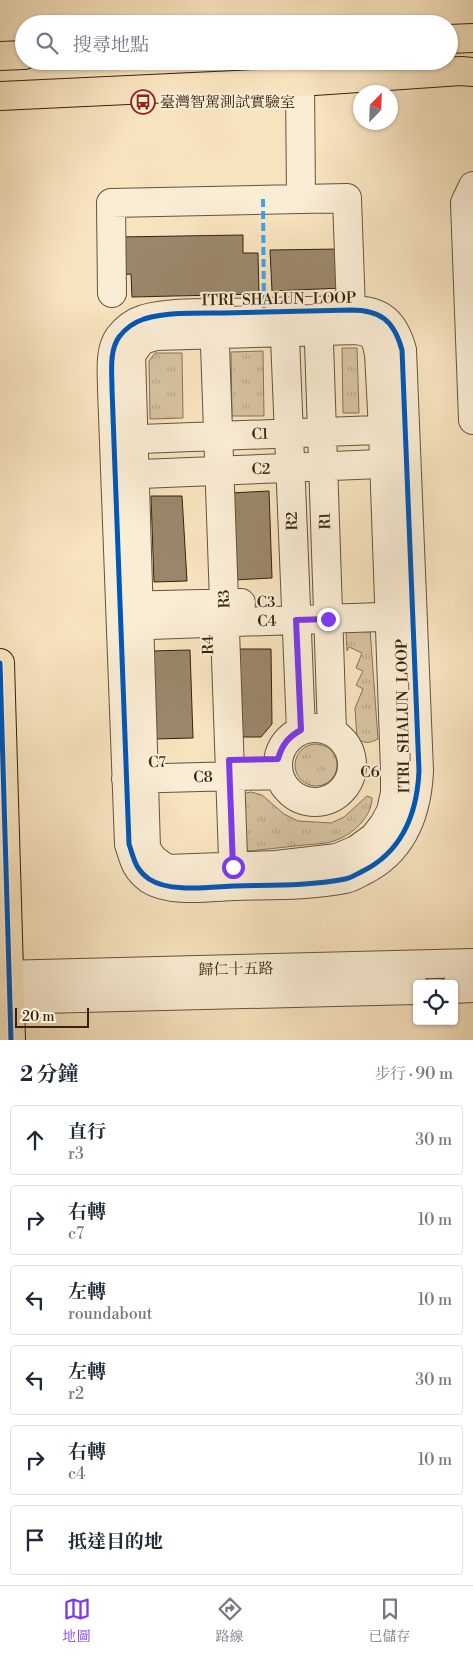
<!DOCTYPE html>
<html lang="zh-TW">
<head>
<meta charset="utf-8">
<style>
	:root { --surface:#fff; --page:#f2f2f3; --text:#1f2937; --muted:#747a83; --line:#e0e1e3; --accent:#7c3aed }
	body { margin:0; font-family:"Libre Bodoni","Noto Serif TC",serif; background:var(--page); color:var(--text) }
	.controls { position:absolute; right:15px; bottom:15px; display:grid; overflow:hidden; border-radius:5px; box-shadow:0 1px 4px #0004 }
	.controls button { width:45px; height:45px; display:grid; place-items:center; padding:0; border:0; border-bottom:1px solid var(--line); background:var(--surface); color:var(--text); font:25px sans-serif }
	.compass { position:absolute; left:353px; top:85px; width:45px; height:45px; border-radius:50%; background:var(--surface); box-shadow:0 1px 4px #0004; rotate:23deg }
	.scale { position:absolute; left:15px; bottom:12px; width:74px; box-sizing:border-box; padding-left:5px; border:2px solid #352310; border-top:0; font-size:14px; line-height:18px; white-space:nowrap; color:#352310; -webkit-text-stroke:4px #faedd5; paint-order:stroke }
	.stop { position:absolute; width:15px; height:15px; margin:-11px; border:4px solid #7c3aed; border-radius:50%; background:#fff }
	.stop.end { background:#7c3aed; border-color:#fff; box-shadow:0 1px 5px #0008 }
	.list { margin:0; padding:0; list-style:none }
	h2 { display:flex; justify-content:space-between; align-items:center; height:65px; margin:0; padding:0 20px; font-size:21px }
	h2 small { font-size:16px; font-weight:400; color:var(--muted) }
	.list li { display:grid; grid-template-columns:32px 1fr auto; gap:15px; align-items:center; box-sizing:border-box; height:70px; margin:0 10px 10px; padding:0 10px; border:1px solid var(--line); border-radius:5px }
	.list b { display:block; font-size:19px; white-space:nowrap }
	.list p { margin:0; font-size:16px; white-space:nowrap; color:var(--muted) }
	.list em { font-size:16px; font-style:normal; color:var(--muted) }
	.icon { flex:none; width:28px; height:28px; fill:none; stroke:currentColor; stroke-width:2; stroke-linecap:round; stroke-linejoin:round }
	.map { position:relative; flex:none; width:473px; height:1040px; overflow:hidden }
	.search { position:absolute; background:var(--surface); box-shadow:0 1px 4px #0004; left:15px; right:15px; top:15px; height:55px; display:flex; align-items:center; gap:12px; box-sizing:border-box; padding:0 18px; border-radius:28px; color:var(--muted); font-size:19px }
	.sheet { height:545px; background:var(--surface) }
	nav { display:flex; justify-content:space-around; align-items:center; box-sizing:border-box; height:70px; border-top:1px solid var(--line); background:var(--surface); font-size:14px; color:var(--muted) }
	nav a { display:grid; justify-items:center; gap:2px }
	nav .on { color:var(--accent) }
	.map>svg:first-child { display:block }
	.grass { fill:url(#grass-tufts); stroke:#867258 }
	.building { fill:#9a876a; stroke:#352310 }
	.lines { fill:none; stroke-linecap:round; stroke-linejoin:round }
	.minor-casing { stroke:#66533c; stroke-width:30 }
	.major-casing { stroke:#352310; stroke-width:30 }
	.minor { stroke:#faedd5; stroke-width:28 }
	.major { stroke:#f7e3be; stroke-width:28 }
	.quiet { stroke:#3ea2ea; stroke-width:4; stroke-dasharray:8 4; stroke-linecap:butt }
	.cycleway-casing { stroke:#faedd5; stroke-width:8 }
	.cycleway { stroke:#0057b8; stroke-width:5 }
	.route { stroke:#7c3aed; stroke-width:6 }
	.labels { text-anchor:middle; stroke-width:4; stroke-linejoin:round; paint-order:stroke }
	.poi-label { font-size:15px; fill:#352310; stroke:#faedd5; text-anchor:start }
	.street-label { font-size:15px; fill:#352310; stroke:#faedd5 }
</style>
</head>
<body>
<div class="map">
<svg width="473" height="1040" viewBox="0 0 473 1040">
	<defs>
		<pattern id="grass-tufts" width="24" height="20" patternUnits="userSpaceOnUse" patternTransform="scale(1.25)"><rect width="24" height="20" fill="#d6c2a0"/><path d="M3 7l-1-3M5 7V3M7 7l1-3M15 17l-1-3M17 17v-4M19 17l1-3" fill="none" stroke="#b8a689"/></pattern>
	</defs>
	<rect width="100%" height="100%" fill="#f7e3be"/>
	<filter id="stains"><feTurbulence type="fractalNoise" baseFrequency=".004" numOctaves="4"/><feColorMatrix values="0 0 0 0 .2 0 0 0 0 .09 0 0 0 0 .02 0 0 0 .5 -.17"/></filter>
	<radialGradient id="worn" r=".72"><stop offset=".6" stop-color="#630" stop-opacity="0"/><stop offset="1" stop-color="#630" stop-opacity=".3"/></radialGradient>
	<!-- grass -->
	<path class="grass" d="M342 348H357L359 413H343Z
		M263 351 264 416H232L231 352Z
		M155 353H182L183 418 150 419 149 361Z
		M370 629 378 739C370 743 365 744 357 739L355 708 363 689 356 685 363 671 356 668 362 653 349 647 347 651 346 631Z
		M295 765a21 21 0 1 1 42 0a21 21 0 1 1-42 0Z
		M251 792 262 795 284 814 298 821 331 823 344 817 367 796 372 798C372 816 354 833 339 839 329 844 315 844 304 845 286 847 268 849 250 851L246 850 244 795 246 793Z"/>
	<!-- building -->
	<path class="building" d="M243 235V253H258L259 294 132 297 131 274 119 275 118 237Z
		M340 249 342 288 272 291 270 250Z
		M269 491 272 578 234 580 230 493Z
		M151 496H182L187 581 154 582Z
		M235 649H271L272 724 261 737H237Z
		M190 650 193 738 154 739 151 651Z"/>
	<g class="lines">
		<!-- minor casing -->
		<g class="minor-casing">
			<path id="minor" d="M473 186 465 203 473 420
				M301 199 347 198 351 310
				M112 293 111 203 301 199 300 82
				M351 310C381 310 394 321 402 350L419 771C417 814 403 851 363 871 357 874 351 878 345 879 309 886 271 885 235 886 210 887 170 893 149 879 135 869 134 859 129 844L112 389C112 372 109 351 119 337 125 329 135 322 144 319 167 312 200 313 224 313 266 312 309 311 351 310Z
				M284 313 301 730
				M318 313 332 731
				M214 317 234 886
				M357 330 370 333 376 341 379 354 383 430 395 771V793L391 811 384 824 374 837 356 850 337 858 276 865 167 869 153 859 146 848 131 355 142 340 156 336Z
				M115 440 402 429
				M117 475 404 463
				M121 606 241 603
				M122 626 409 616
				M278 765a37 37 0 1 1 74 0a37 37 0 1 1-74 0Z
				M126 779 279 775
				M0 975 473 963
				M454 989 473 988
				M0 1000 417 990"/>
		</g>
		<!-- major casing -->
		<g class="major-casing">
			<path id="major" d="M449 39 473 38
				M0 56 24 55
				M0 96 300 82 461 71 473 72
				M0 663 11 1040"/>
		</g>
		<!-- minor -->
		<use href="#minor" class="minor"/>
		<!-- major -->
		<use href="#major" class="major"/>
		<!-- quiet -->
		<path class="quiet" d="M263 199 264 312"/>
		<!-- cycleway casing -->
		<g class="cycleway-casing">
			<path id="cycleway" d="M351 310C381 310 394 321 402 350L419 771C417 814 403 851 363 871 357 874 351 878 345 879 309 886 271 885 235 886 210 887 170 893 149 879 135 869 134 859 129 844L112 389C112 372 109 351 119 337 125 329 135 322 144 319 167 312 200 313 224 313 266 312 309 311 351 310Z
				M0 663 11 1040"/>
		</g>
		<!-- cycleway -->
		<use href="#cycleway" class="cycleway"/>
	</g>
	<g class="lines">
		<!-- route -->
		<path class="route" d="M233 867 229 760 278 759C282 745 288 737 301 730L296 620 328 619"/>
	</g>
	<!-- icons -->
	<defs>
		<g id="bus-ring" transform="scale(1.25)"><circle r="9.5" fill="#faedd5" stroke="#8f2418" stroke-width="1.5"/><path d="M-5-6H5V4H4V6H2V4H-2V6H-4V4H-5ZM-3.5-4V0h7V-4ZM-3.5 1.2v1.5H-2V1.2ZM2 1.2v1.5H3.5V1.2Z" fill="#8f2418"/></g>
	</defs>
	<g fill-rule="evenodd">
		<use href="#bus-ring" x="143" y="102"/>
	</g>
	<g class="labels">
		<!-- poi labels -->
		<g class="poi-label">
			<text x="160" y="107">臺灣智駕測試實驗室</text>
		</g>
		<!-- street labels -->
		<g class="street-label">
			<text transform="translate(279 299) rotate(-1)" y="5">ITRI_SHALUN_LOOP</text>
			<text transform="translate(260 434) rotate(-2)" y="5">C1</text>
			<text transform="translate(261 469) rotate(-2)" y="5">C2</text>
			<text transform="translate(292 521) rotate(-92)" y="5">R2</text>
			<text transform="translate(325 521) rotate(-92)" y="5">R1</text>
			<text transform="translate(224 599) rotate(-93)" y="5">R3</text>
			<text transform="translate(266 602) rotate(-2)" y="5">C3</text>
			<text transform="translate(267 621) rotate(-2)" y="5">C4</text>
			<text transform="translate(208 645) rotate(-92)" y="5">R4</text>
			<text transform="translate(403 716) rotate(-91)" y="5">ITRI_SHALUN_LOOP</text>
			<text transform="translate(157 762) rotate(-1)" y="5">C7</text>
			<text transform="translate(370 772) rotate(-2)" y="5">C6</text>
			<text transform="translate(203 777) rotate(-2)" y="5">C8</text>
			<text transform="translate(236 969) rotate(-1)" y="5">歸仁十五路</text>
		</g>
	</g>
	<rect width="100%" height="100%" filter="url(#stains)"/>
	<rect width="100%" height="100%" fill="url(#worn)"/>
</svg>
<div class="controls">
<button><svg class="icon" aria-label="locate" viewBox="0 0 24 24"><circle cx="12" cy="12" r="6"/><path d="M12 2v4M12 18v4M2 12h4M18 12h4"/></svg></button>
</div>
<svg class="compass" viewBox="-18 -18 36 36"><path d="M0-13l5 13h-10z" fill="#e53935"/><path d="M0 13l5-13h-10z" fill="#747a83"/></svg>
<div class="scale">20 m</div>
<div class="stop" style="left:233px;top:867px"></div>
<div class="stop end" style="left:328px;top:619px"></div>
<div class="search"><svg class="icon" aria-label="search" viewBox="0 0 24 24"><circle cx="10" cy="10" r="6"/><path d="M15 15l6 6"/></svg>搜尋地點</div>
</div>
<section class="sheet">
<h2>2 分鐘<small>步行 · 90 m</small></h2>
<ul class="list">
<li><svg class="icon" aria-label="ahead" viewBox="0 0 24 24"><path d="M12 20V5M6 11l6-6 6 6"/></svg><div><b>直行</b><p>r3</p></div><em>30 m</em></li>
<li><svg class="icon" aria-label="right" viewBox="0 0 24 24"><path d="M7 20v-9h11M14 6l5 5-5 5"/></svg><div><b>右轉</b><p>c7</p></div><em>10 m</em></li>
<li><svg class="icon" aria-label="left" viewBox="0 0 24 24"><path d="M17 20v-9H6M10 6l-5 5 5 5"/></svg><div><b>左轉</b><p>roundabout</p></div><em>10 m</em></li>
<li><svg class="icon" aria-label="left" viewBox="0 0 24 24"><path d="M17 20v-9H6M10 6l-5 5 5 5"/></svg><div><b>左轉</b><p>r2</p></div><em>30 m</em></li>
<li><svg class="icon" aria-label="right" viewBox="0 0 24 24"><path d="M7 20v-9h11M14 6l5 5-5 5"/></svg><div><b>右轉</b><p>c4</p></div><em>10 m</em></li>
<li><svg class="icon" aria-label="arrive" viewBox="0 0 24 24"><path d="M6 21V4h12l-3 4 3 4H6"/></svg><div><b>抵達目的地</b></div></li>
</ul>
</section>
<nav>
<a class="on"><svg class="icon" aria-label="map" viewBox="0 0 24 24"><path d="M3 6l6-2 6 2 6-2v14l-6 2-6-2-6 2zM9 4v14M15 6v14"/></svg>地圖</a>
<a><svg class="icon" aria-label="directions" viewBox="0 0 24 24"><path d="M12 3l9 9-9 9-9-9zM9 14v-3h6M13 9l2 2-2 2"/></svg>路線</a>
<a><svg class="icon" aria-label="saved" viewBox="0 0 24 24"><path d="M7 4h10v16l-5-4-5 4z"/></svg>已儲存</a>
</nav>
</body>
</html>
